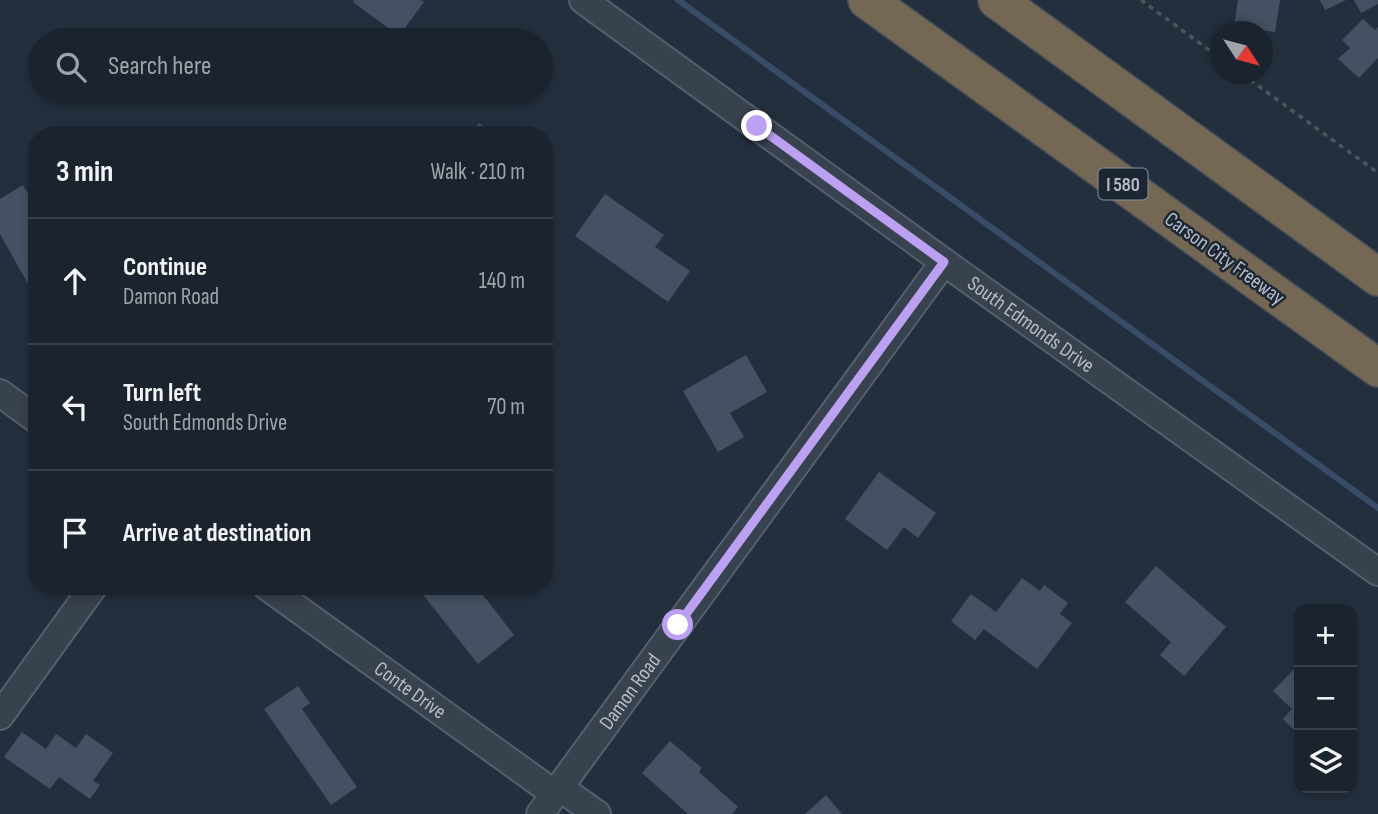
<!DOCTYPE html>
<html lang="en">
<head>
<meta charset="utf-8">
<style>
	:root { --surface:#1b232e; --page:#242b36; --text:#f1f3f6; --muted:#a0a4aa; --line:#39404a }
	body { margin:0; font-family:"Sofia Sans Condensed",sans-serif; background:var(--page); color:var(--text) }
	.controls { position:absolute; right:21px; bottom:21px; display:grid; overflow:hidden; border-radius:14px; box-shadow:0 4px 10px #0003 }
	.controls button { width:63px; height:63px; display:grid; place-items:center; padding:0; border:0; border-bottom:2px solid var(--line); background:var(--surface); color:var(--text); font:35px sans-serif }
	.compass { position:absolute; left:1210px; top:21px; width:63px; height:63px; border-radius:50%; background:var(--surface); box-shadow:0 4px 10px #0003; rotate:126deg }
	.stop { position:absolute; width:21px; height:21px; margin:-16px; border:5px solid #bca0f2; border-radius:50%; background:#fff }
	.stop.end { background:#bca0f2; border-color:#fff; box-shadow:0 2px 7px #0008 }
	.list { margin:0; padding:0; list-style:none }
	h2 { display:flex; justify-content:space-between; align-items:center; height:91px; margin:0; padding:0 28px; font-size:30px }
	h2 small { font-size:23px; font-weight:400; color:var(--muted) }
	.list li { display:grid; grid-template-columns:46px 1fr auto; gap:21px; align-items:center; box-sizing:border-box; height:126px; padding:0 28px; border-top:2px solid var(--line) }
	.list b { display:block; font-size:26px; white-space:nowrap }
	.list p { margin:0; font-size:23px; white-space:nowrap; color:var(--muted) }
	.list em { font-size:23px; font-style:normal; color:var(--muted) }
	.icon { flex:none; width:38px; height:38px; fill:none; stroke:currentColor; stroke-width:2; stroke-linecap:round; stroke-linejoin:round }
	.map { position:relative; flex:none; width:1378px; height:814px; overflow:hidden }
	.search { position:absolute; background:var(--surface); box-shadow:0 4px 10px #0003; left:28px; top:28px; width:525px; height:77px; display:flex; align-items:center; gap:18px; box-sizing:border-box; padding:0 24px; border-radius:38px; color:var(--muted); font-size:26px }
	.panel { position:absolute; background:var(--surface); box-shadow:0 4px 10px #0003; left:28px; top:126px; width:525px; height:469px; border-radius:28px }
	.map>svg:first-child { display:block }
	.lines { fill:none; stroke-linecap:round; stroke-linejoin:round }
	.stream { stroke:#394c67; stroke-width:6 }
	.building { fill:#455162 }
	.minor-casing { stroke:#565f6c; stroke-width:30 }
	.highway-casing { stroke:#434c59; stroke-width:40 }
	.path { stroke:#44595c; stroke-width:3.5; stroke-dasharray:5 5; stroke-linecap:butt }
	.minor { stroke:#38414e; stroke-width:26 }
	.highway { stroke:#746855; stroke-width:37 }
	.route { stroke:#bca0f2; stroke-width:9 }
	.labels { text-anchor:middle; stroke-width:5; stroke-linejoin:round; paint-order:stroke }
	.shield { fill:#1d2633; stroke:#878f9c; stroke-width:2 }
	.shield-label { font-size:19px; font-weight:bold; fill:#b4bcc9 }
	.street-label { font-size:21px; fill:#b4bcc9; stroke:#1d2633 }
</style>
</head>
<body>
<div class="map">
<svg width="1378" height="814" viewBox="0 0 1378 814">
	<rect width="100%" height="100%" fill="#242f3e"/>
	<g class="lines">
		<!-- stream -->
		<path class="stream" d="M678 0 1378 508"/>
	</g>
	<!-- building -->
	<path class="building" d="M354 0H421L424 2 399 36 353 2Z
		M1238 0H1280L1275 32 1234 26Z
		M1320 0H1346L1325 10Z
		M1354 0H1378V4L1361 13Z
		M1363 19 1375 30 1378 27V58L1359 78 1338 59 1350 48 1342 40Z
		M479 123 495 135H471Z
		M544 171 552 176 544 188Z
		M23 185 37 210V300L0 234V199Z
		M605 194 664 235 655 247 690 271 668 302 575 236Z
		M746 355 767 392 730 413 744 437 718 452 683 391Z
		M879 472 936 513 918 538 904 527 887 550 845 519Z
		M1156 566 1226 627 1184 676 1160 655 1171 642 1125 602Z
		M1022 578 1040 591 1044 585 1068 603 1060 614 1072 623 1037 669 984 629 975 640 951 621 971 594 996 612Z
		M416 586H476L514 635 478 664Z
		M1295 668 1299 672V735L1283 719 1292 709 1273 691Z
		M298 686 310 703 302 709 357 787 331 805 264 709Z
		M22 732 46 749 56 734 76 748 86 734 113 753 93 781 100 785 90 799 59 777 50 789 4 757Z
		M670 741 702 768 699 772 738 807 732 814H688L642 773Z
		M826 795 842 814H805Z"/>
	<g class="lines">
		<!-- minor casing -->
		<g class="minor-casing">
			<g id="minor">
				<path id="s1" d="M583 0 944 262 1378 572"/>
				<path d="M0 393 37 420"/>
				<path id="s2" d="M266 586 555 794"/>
				<path d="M0 716 94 586"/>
				<path d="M559 787 597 814"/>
				<path id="s3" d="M540 814 944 262"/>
			</g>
		</g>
		<!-- highway casing -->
		<g class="highway-casing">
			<path id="highway" d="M867 0 1378 368
				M997 0 1378 277"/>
		</g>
		<!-- path -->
		<path class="path" d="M1141 0 1220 58
			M1242 74 1378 173"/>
		<!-- minor -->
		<use href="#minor" class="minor"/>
		<!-- highway -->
		<use href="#highway" class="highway"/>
	</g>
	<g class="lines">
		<!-- route -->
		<path class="route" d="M678 625 944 262 757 126"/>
	</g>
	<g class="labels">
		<!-- shield labels -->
		<rect class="shield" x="1098.5" y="168.5" width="49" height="31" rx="5"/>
		<g class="shield-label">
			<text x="1123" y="191">I 580</text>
		</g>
		<!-- street labels -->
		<g class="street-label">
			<text transform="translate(1225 258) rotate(36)" y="7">Carson City Freeway</text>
			<text dy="7" stroke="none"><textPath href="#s1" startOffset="553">South Edmonds Drive</textPath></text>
			<text dy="7" stroke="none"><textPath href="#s2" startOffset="178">Conte Drive</textPath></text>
			<text dy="7" stroke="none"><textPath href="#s3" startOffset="152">Damon Road</textPath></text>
		</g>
	</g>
</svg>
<div class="controls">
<button>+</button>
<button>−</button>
<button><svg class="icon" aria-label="layers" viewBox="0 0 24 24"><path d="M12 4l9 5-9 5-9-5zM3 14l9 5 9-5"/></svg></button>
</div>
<svg class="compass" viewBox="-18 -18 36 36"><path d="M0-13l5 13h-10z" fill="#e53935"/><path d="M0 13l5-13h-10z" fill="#a0a4aa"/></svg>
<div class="stop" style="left:678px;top:625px"></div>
<div class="stop end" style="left:757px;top:126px"></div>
<div class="search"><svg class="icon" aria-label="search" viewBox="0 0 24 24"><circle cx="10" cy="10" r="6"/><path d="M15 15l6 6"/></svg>Search here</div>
<section class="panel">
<h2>3 min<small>Walk · 210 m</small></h2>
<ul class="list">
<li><svg class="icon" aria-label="ahead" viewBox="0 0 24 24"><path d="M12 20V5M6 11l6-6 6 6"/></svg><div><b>Continue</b><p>Damon Road</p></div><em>140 m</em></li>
<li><svg class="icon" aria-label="left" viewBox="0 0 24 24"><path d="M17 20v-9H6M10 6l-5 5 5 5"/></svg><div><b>Turn left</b><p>South Edmonds Drive</p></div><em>70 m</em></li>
<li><svg class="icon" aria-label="arrive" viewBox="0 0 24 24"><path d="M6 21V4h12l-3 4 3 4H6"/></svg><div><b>Arrive at destination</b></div></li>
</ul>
</section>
</div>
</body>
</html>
